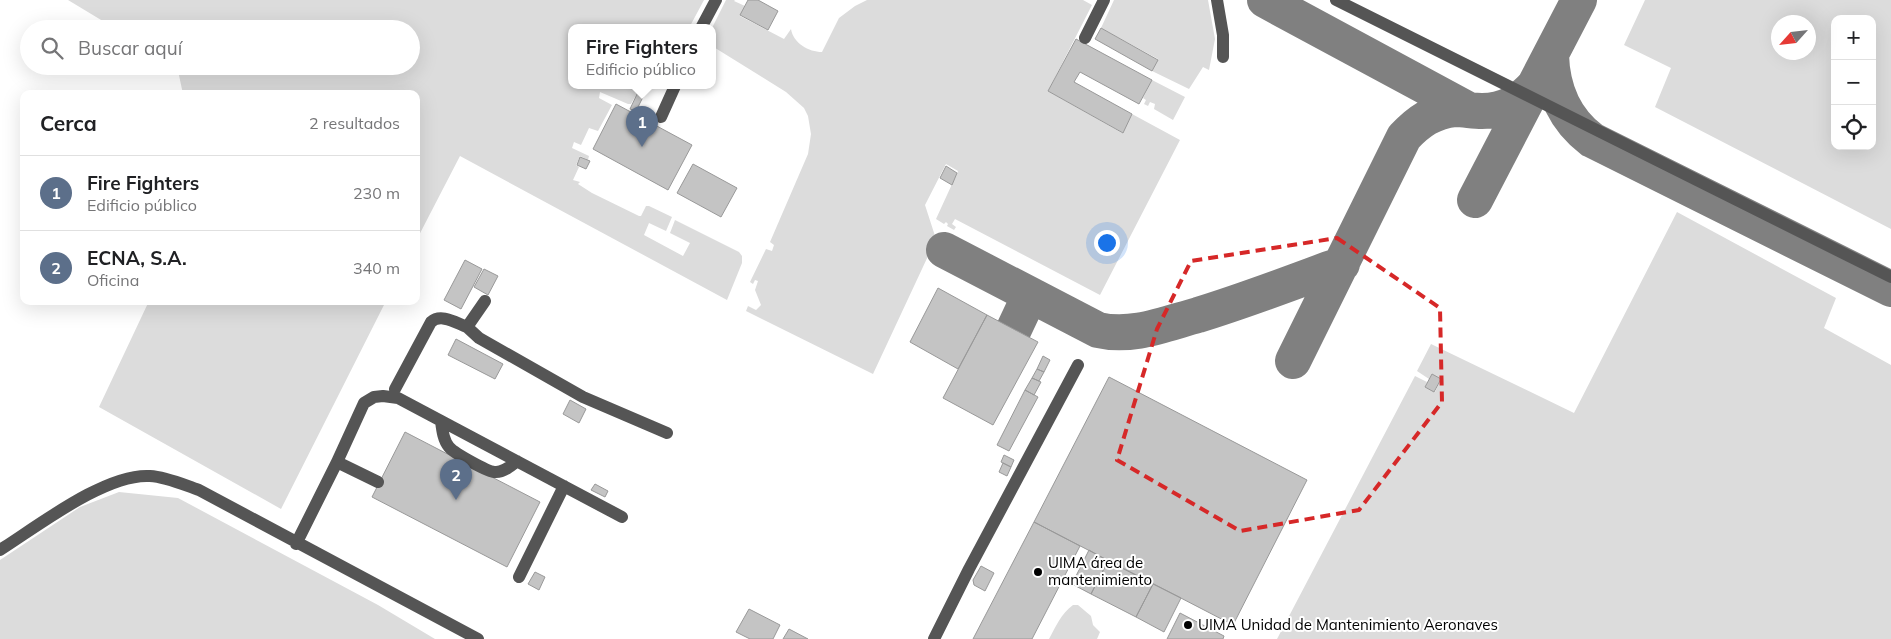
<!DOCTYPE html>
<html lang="es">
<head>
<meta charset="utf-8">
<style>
	:root { --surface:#fff; --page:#f2f2f2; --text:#202124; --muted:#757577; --line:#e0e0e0; --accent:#000 }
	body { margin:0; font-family:Mulish,sans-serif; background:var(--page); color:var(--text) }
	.controls { position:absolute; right:15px; top:15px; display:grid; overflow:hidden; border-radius:10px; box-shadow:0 5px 20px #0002 }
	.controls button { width:45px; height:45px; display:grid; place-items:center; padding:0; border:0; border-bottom:1px solid var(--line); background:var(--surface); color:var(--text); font:25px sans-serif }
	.compass { position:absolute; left:1771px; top:15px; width:45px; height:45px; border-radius:50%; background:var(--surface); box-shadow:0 5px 20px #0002; rotate:243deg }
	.you { position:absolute; left:1106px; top:242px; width:18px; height:18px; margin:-12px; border:4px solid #fff; border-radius:50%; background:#1a73e8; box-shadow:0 0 0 8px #1a73e833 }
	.badge { display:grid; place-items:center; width:32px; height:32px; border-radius:50%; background:var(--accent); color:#fff; font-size:16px; font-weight:700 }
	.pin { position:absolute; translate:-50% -41px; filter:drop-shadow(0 1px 2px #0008) }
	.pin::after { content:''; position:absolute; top:26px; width:18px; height:15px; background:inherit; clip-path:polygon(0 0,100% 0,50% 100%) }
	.popup { position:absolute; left:568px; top:24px; width:148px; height:65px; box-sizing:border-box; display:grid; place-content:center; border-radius:10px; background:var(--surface); filter:drop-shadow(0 1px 4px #0005); font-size:16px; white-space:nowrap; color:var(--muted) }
	.popup b { font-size:19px; color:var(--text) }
	.popup::after { content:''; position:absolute; left:50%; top:100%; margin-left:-10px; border:10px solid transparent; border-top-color:var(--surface) }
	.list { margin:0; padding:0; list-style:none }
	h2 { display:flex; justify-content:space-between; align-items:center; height:65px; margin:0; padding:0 20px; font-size:21px }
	h2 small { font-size:16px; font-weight:400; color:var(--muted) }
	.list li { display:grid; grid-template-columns:32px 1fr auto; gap:15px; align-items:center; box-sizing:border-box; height:75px; padding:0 20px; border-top:1px solid var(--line) }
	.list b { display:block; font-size:19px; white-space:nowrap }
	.list p { margin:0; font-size:16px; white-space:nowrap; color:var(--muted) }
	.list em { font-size:16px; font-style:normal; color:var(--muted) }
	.icon { flex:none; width:28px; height:28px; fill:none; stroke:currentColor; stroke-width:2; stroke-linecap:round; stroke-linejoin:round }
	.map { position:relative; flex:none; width:1891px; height:639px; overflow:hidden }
	.search { position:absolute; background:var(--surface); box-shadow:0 5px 20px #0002; left:20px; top:20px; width:400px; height:55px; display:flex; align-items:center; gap:12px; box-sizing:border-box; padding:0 18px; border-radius:28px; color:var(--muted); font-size:19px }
	.panel { position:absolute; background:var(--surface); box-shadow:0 5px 20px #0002; left:20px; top:90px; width:400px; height:215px; border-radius:10px }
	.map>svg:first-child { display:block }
	.green { fill:#dcdcdc; fill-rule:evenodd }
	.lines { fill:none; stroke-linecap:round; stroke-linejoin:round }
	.taxiway { stroke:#808080; stroke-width:36 }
	.building { fill:#c4c4c4; stroke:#999 }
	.minor { stroke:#555; stroke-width:12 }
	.marked { fill:none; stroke:#d62828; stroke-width:4; stroke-dasharray:10 6; stroke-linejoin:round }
	.poi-dot { fill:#000; stroke:#fff; stroke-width:2 }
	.labels { text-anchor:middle; stroke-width:4; stroke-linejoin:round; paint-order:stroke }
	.poi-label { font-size:15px; fill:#000; stroke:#fff; text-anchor:start }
</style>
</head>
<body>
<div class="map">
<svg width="1891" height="639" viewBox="0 0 1891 639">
	<rect width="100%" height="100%" fill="#fff"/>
	<!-- green -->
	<path class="green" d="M68 0H704L689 28H572V86H641L631 104H628L600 92 599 98 612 105 598 131 589 128 581 145 574 142 572 148 589 156 588 160 580 156 576 165 579 167 573 180 580 182 578 184 592 193 639 216H641L646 206H649L672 217 666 231 649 223 644 235 683 256 690 243 670 233 675 220 739 252 742 256V263L727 300 460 156 416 241V94H183L177 66H411V29H116Z
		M726 0H735L734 1 745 6 740 16 784 39 791 29C793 43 809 52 822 52L839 18 855 6 867 0H1083L1092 5 1048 91 1122 133 1132 114 1180 140 1100 295 955 219 952 224 956 227 954 230 947 226 948 224 946 222 944 224 936 219 958 171 946 164 925 205 936 239 873 374 746 311 748 306 756 310 761 305 755 290 758 281 755 280 753 284 750 282 766 249 772 251 774 245 770 242 808 154 811 134 808 116 804 108 786 92 712 46V28Z
		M1114 0H1208L1215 39 1209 70 1203 67 1189 89 1152 71 1158 59 1101 28Z
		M1645 0H1891V229L1655 107 1671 68 1624 45ZM1835 19H1872V146H1835ZM1808 22V52H1778V22Z
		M1152 80 1185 97 1173 120 1154 109 1155 104 1150 102 1148 106 1144 104 1146 100 1143 98Z
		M1677 212 1836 298 1824 328 1891 365V639H1277L1415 376 1427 382 1425 387 1435 392 1441 379 1432 374 1429 379 1417 371 1431 344 1574 413Z
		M149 301H386L281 509 99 407Z
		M119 492 178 498 378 605 435 639H0V560L80 507Z
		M1073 605H1078L1091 616 1093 625 1100 632 1097 639H1049C1056 626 1061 614 1073 605Z"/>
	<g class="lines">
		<!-- taxiway -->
		<path class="taxiway" d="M1265 0 1469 110
			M1551 55C1552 89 1564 119 1592 140L1891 289
			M1475 200 1579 0
			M944 250 1098 330C1132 338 1165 324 1198 315 1247 300 1294 282 1342 264
			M1014 329 1030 295
			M1293 361 1404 137C1418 122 1433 111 1455 109 1464 109 1473 111 1482 111 1505 111 1521 101 1536 84"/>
	</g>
	<!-- building -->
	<path class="building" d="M748 0H758L778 11 768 30 740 15Z
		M1101 28 1158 60 1152 71 1095 39Z
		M1076 39 1152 80 1139 104 1080 72 1074 82 1132 114 1123 133 1048 91Z
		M638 92 644 95 636 111 630 109Z
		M616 104 692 145 668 190 593 149Z
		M580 157 590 161 586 169 577 165Z
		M693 164 737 188 721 217 677 193Z
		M946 166 957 173 952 185 940 178Z
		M465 260 482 269 461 309 444 300Z
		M484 269 498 276 488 295 474 287Z
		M938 288 987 315 958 369 910 342Z
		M987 315 1038 342 993 425 943 398Z
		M456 339 503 364 495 379 448 355Z
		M1043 356 1050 360 1044 372 1037 369Z
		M1037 369 1044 372 1039 381 1032 378Z
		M1432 374 1441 379 1434 392 1425 387Z
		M1109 377 1307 480 1233 625 1034 522Z
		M1032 378 1041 382 1034 395 1025 390Z
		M1025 390 1038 397 1009 451 997 445Z
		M570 400 586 409 579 423 563 414Z
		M405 432 540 502 507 567 372 497Z
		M1004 455 1014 460 1011 467 1001 462Z
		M1003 463 1011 467 1007 476 999 472Z
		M595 484 608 491 605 497 591 490Z
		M1034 522 1080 546 1032 639H973Z
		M1089 550 1108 561 1091 594 1072 584Z
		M1108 561 1153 584 1136 617 1091 594Z
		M981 566 994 573 985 591 974 585 973 580Z
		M535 572 545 577 539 590 528 584Z
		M1153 584 1181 598 1164 632 1136 617Z
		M749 609 780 625 773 639H750L736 632Z
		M1180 613 1224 636 1223 639H1167Z
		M789 629 808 639H783Z"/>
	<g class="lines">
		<!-- minor -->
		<path class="minor" d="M1217 0 1223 35V57
			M1336 0 1891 277
			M701 28 716 0
			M1085 38 1104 0
			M661 117 675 86
			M467 327 479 338 583 397 667 433
			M395 389 431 322C441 313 456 323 467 327L485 301
			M441 421C442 429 443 440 449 447 454 453 489 473 496 472 504 472 511 466 517 461
			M337 462 378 482
			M296 544 337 462 364 403 374 397 383 396 398 398 622 517
			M0 550C38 526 106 473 150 476 167 477 184 485 199 490L478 639
			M519 577 564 486
			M934 639 969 569 1078 365"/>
	</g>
	<!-- marked area -->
	<path class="marked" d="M1337 238 1440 308 1442 402 1359 510 1240 531 1117 460 1157 329 1191 261Z"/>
	<!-- markers -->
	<g class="poi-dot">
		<circle cx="1038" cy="572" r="5"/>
		<circle cx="1188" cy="625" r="5"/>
	</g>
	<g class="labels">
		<!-- poi labels -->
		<g class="poi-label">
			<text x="1048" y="568">UIMA área de<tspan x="1048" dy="17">mantenimiento</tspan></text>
			<text x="1198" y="630">UIMA Unidad de Mantenimiento Aeronaves</text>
		</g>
	</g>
</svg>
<div class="controls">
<button>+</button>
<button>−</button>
<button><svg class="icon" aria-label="locate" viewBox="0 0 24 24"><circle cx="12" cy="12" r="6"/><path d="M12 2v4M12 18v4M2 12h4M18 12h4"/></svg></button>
</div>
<svg class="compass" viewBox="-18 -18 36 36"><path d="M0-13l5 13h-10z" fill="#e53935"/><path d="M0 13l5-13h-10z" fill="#757577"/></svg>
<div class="you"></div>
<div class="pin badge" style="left:642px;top:147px;background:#5c6f8a">1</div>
<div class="popup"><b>Fire Fighters</b>Edificio público</div>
<div class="pin badge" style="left:456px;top:500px;background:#5c6f8a">2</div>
<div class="search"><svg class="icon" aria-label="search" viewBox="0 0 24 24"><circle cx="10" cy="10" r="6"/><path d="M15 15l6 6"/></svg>Buscar aquí</div>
<section class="panel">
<h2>Cerca<small>2 resultados</small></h2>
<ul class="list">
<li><span class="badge" style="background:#5c6f8a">1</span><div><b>Fire Fighters</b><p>Edificio público</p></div><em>230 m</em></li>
<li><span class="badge" style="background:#5c6f8a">2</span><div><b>ECNA, S.A.</b><p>Oficina</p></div><em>340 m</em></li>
</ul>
</section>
</div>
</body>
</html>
